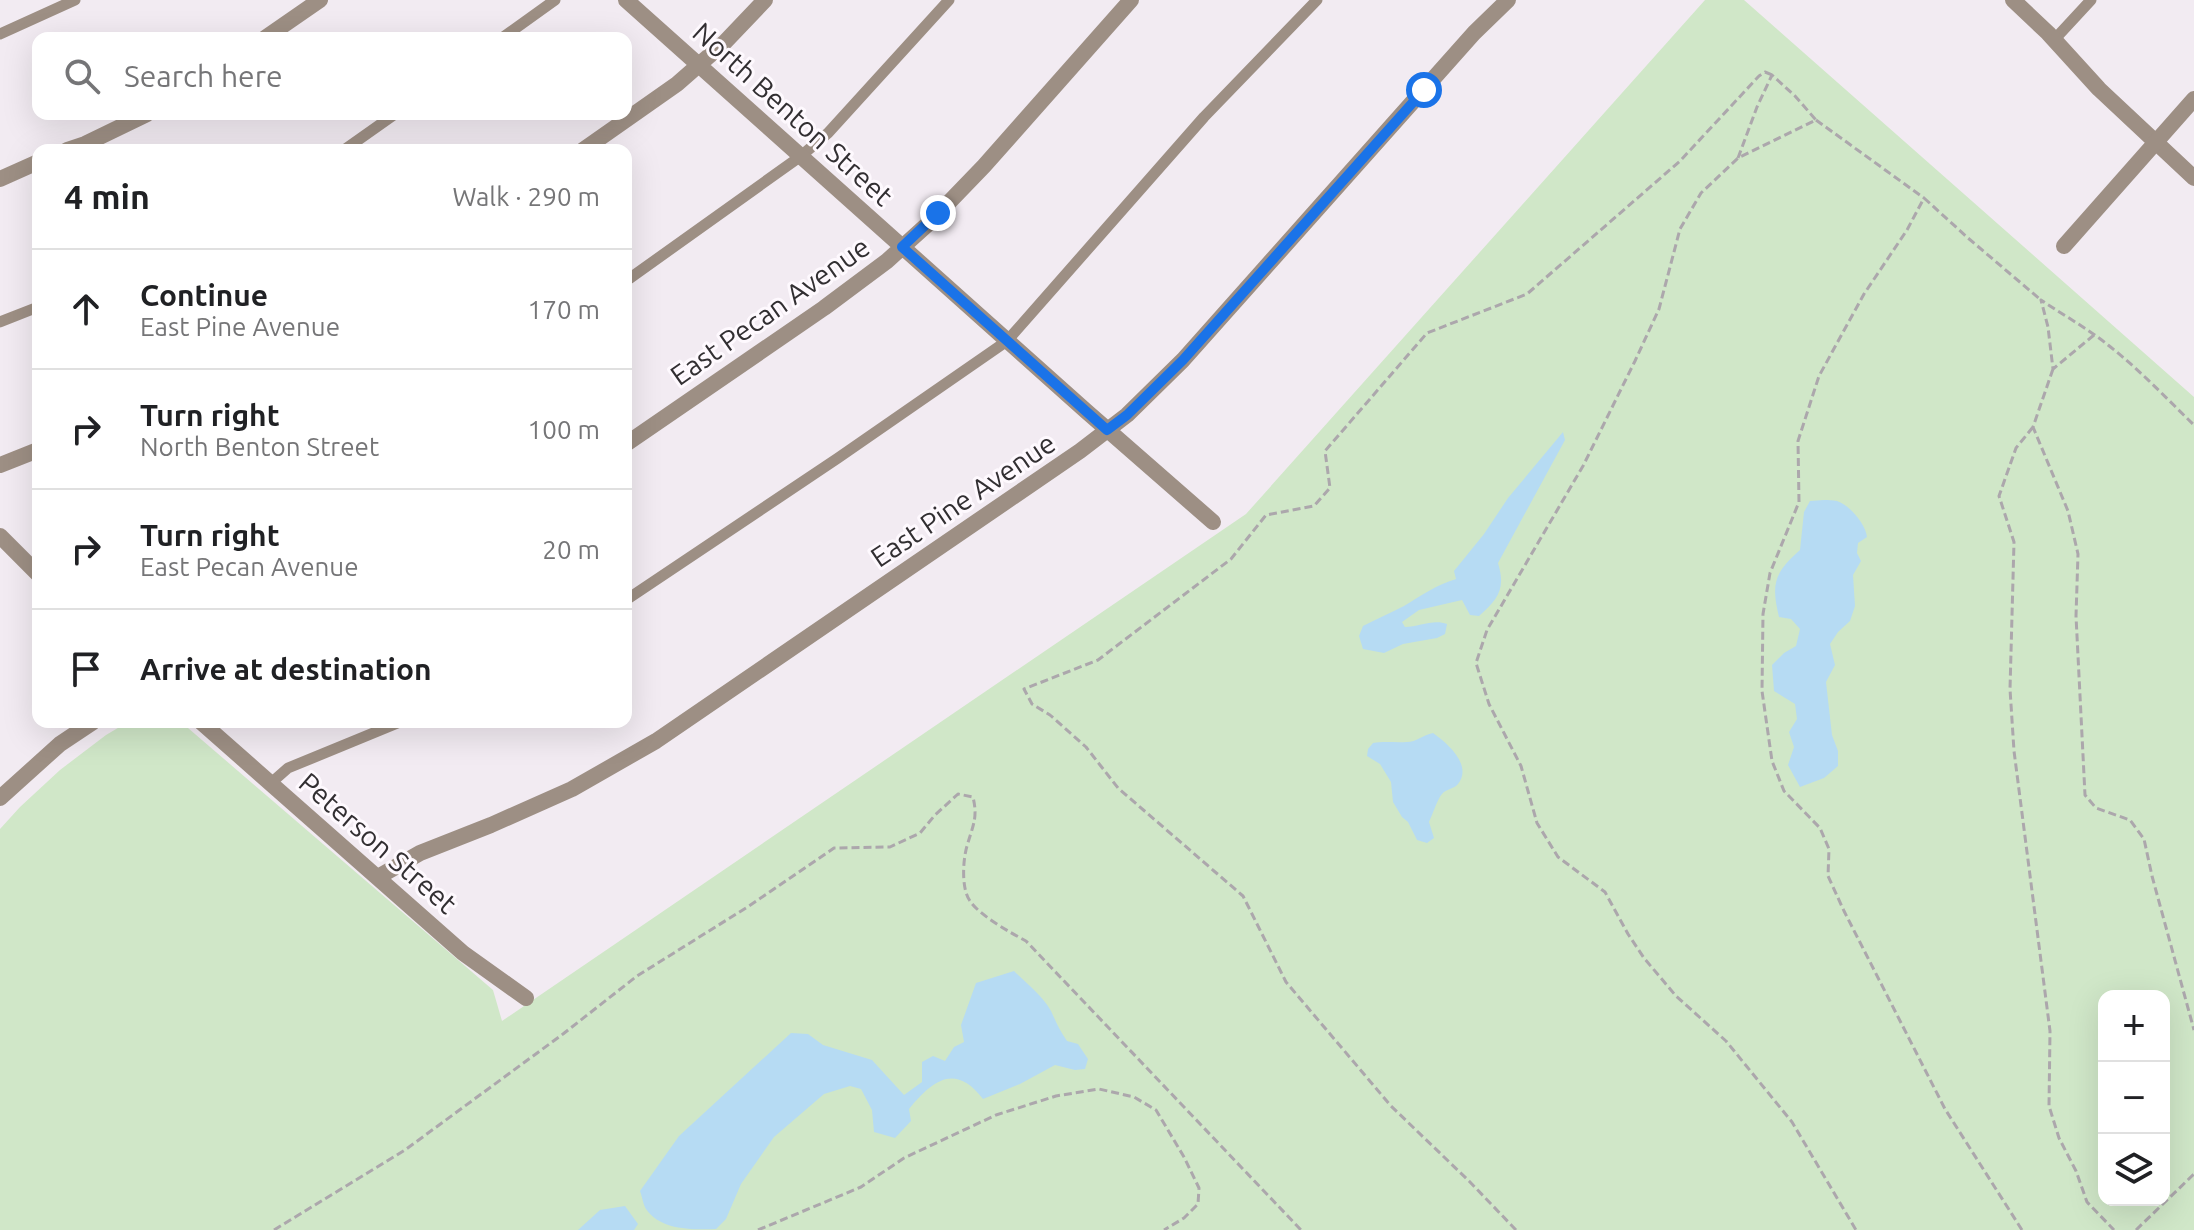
<!DOCTYPE html>
<html lang="en">
<head>
<meta charset="utf-8">
<style>
	:root { --surface:#fff; --page:#f6f6f6; --text:#202124; --muted:#757577; --line:#e0e0e0 }
	body { margin:0; font-family:Ubuntu,sans-serif; background:var(--page); color:var(--text) }
	.controls { position:absolute; right:24px; bottom:24px; display:grid; overflow:hidden; border-radius:16px; box-shadow:0 8px 32px #0002 }
	.controls button { width:72px; height:72px; display:grid; place-items:center; padding:0; border:0; border-bottom:2px solid var(--line); background:var(--surface); color:var(--text); font:40px sans-serif }
	.stop { position:absolute; width:24px; height:24px; margin:-18px; border:6px solid #1a73e8; border-radius:50%; background:#fff }
	.stop.end { background:#1a73e8; border-color:#fff; box-shadow:0 2px 8px #0008 }
	.list { margin:0; padding:0; list-style:none }
	h2 { display:flex; justify-content:space-between; align-items:center; height:104px; margin:0; padding:0 32px; font-size:34px }
	h2 small { font-size:26px; font-weight:400; color:var(--muted) }
	.list li { display:grid; grid-template-columns:52px 1fr auto; gap:24px; align-items:center; box-sizing:border-box; height:120px; padding:0 32px; border-top:2px solid var(--line) }
	.list b { display:block; font-size:30px; white-space:nowrap }
	.list p { margin:0; font-size:26px; white-space:nowrap; color:var(--muted) }
	.list em { font-size:26px; font-style:normal; color:var(--muted) }
	.icon { flex:none; width:44px; height:44px; fill:none; stroke:currentColor; stroke-width:2; stroke-linecap:round; stroke-linejoin:round }
	.map { position:relative; flex:none; width:2194px; height:1230px; overflow:hidden }
	.search { position:absolute; background:var(--surface); box-shadow:0 8px 32px #0002; left:32px; top:32px; width:600px; height:88px; display:flex; align-items:center; gap:20px; box-sizing:border-box; padding:0 28px; border-radius:16px; color:var(--muted); font-size:30px }
	.panel { position:absolute; background:var(--surface); box-shadow:0 8px 32px #0002; left:32px; top:144px; width:600px; height:584px; border-radius:16px }
	.map>svg:first-child { display:block }
	.green { fill:#d0e7c8; fill-rule:evenodd }
	.water { fill:#b6dbf3 }
	.lines { fill:none; stroke-linecap:round; stroke-linejoin:round }
	.path { stroke:#aca7ac; stroke-width:3; stroke-dasharray:8 4; stroke-linecap:butt }
	.service { stroke:#9d8f84; stroke-width:11 }
	.minor { stroke:#9d8f84; stroke-width:16 }
	.tertiary { stroke:#9d8f84; stroke-width:16 }
	.route { stroke:#1a73e8; stroke-width:10 }
	.labels { text-anchor:middle; stroke-width:6; stroke-linejoin:round; paint-order:stroke }
	.street-label { font-size:28px; fill:#322f32; stroke:#fef9fe }
</style>
</head>
<body>
<div class="map">
<svg width="2194" height="1230" viewBox="0 0 2194 1230">
	<rect width="100%" height="100%" fill="#f2ebf2"/>
	<!-- green -->
	<path class="green" d="M1705 0H1744L2194 397V1230H0V829L20 807 60 770 106 735 128 722H181L493 990 502 1021 1246 514ZM2104 996H2164V1200H2104Z"/>
	<!-- water -->
	<path class="water" d="M1563 432 1565 440 1498 563C1506 589 1498 599 1479 616L1470 615 1462 600 1419 610 1402 622 1405 627C1419 627 1433 619 1447 624L1445 634 1437 638 1403 644 1384 653 1363 649 1359 636 1363 626C1376 619 1391 613 1404 606 1422 595 1436 585 1456 579L1454 571 1484 534 1508 498Z
		M1824 500C1828 500 1833 500 1837 501 1850 505 1866 525 1867 537L1858 543 1857 553 1861 561 1853 575 1855 606 1850 621 1838 632 1830 644 1835 665 1826 682 1832 735 1838 751V766L1824 778 1800 787 1788 765 1794 747 1789 732 1797 719 1795 704 1774 691 1772 665 1784 653 1796 646 1800 629 1791 619 1779 617C1771 584 1774 573 1800 550L1804 512 1810 501Z
		M1433 733C1447 743 1473 765 1458 784 1454 789 1446 789 1442 794 1438 798 1432 816 1429 822L1434 838 1427 843 1417 840 1408 822 1402 817 1393 802 1391 782 1380 764 1367 756 1368 749 1373 743C1385 741 1396 743 1407 742 1416 742 1423 735 1433 733Z
		M1014 971C1026 983 1043 996 1051 1011 1056 1022 1060 1031 1067 1041L1078 1044 1088 1059 1085 1069 1075 1070 1055 1065 1020 1084 983 1099C955 1062 932 1081 909 1109L911 1121 895 1138 874 1132 872 1110 861 1089 850 1086 824 1094 774 1137 741 1184 726 1219 716 1229C692 1230 660 1230 646 1209 643 1204 642 1196 640 1191L679 1136 791 1033 808 1034 823 1045 872 1060 904 1095 922 1082V1062L933 1056 945 1061 954 1047 964 1042 961 1025 976 983Z
		M625 1206 638 1224 634 1230H578L600 1210Z"/>
	<g class="lines">
		<!-- path -->
		<path class="path" d="M1816 120 1924 198
			M1738 158 1757 107 1772 75 1795 96 1816 120 1738 158 1701 193 1680 229 1659 309 1635 361 1583 466 1487 630 1476 663 1489 704 1521 766 1537 823 1558 857 1605 892 1628 934 1644 958 1676 996 1726 1041 1792 1122 1856 1230
			M2094 335 2053 369 2048 327 2041 300C2063 315 2087 328 2108 345 2139 369 2166 398 2194 425
			M2053 369 2033 427 2068 511 2078 554 2076 616 2085 795 2096 808 2130 820 2144 839 2152 876 2194 1030
			M2033 427 2016 448 1999 496 2014 542 2010 689 2014 751 2050 1031 2049 1106 2059 1138 2076 1171 2087 1202 2114 1230
			M274 1230 405 1150 563 1034 637 976 749 906 834 848 890 847 920 833 935 815 958 794 973 797C978 818 973 825 967 846 963 859 961 889 970 901 979 915 1011 933 1026 941L1301 1230
			M758 1230 861 1187 904 1158 996 1115 1056 1096 1099 1089 1134 1097 1156 1110 1184 1157 1199 1188 1198 1204 1184 1218 1164 1230
			M1516 1230 1469 1181 1391 1106 1286 982 1243 896 1118 788 1086 747 1050 715 1032 704 1024 689 1098 660 1231 559 1266 515 1314 506 1330 488 1325 451 1427 333 1527 294 1680 161 1759 76 1765 72 1772 75
			M2022 1230 1945 1109 1844 911 1828 876 1829 849 1820 828 1784 791 1772 761 1762 691 1763 614 1770 573 1799 502 1798 441 1819 376 1864 294 1907 230 1924 198 1968 238 2041 300
			M2136 1230 2194 1174"/>
		<!-- service -->
		<path class="service" d="M0 34 75 0
			M502 38 555 0
			M2054 40 2091 0
			M344 150 395 114
			M626 281 801 156 828 133 949 0
			M0 322 38 307
			M626 600 838 458 1007 341 1204 117 1317 0
			M271 783 288 768 400 722"/>
		<!-- minor -->
		<path class="minor" d="M2013 0 2048 33 2099 89 2194 178
			M265 38 320 0
			M67 150 85 144 147 114
			M0 179 38 162
			M0 536 38 574
			M201 722 463 953 526 998
			M378 877 420 853 491 825 572 789 656 741 1080 451 1127 415 1183 360 1474 33 1508 0"/>
		<!-- tertiary -->
		<path class="tertiary" d="M626 0 1086 411 1213 522
			M583 150 677 84 725 42 765 0
			M2064 246 2194 99
			M626 444 824 308 887 261 929 223 984 166 1131 0
			M0 465 38 450
			M0 798 60 744 93 722"/>
	</g>
	<g class="lines">
		<!-- route -->
		<path class="route" d="M938 213 902 247 1107 430 1127 415 1183 360 1424 90"/>
	</g>
	<g class="labels">
		<!-- street labels -->
		<g class="street-label">
			<text transform="translate(793 114) rotate(42)" y="10">North Benton Street</text>
			<text transform="translate(770 311) rotate(-35)" y="10">East Pecan Avenue</text>
			<text transform="translate(963 500) rotate(-34)" y="10">East Pine Avenue</text>
			<text transform="translate(378 843) rotate(41)" y="10">Peterson Street</text>
		</g>
	</g>
</svg>
<div class="controls">
<button>+</button>
<button>−</button>
<button><svg class="icon" aria-label="layers" viewBox="0 0 24 24"><path d="M12 4l9 5-9 5-9-5zM3 14l9 5 9-5"/></svg></button>
</div>
<div class="stop" style="left:1424px;top:90px"></div>
<div class="stop end" style="left:938px;top:213px"></div>
<div class="search"><svg class="icon" aria-label="search" viewBox="0 0 24 24"><circle cx="10" cy="10" r="6"/><path d="M15 15l6 6"/></svg>Search here</div>
<section class="panel">
<h2>4 min<small>Walk · 290 m</small></h2>
<ul class="list">
<li><svg class="icon" aria-label="ahead" viewBox="0 0 24 24"><path d="M12 20V5M6 11l6-6 6 6"/></svg><div><b>Continue</b><p>East Pine Avenue</p></div><em>170 m</em></li>
<li><svg class="icon" aria-label="right" viewBox="0 0 24 24"><path d="M7 20v-9h11M14 6l5 5-5 5"/></svg><div><b>Turn right</b><p>North Benton Street</p></div><em>100 m</em></li>
<li><svg class="icon" aria-label="right" viewBox="0 0 24 24"><path d="M7 20v-9h11M14 6l5 5-5 5"/></svg><div><b>Turn right</b><p>East Pecan Avenue</p></div><em>20 m</em></li>
<li><svg class="icon" aria-label="arrive" viewBox="0 0 24 24"><path d="M6 21V4h12l-3 4 3 4H6"/></svg><div><b>Arrive at destination</b></div></li>
</ul>
</section>
</div>
</body>
</html>
